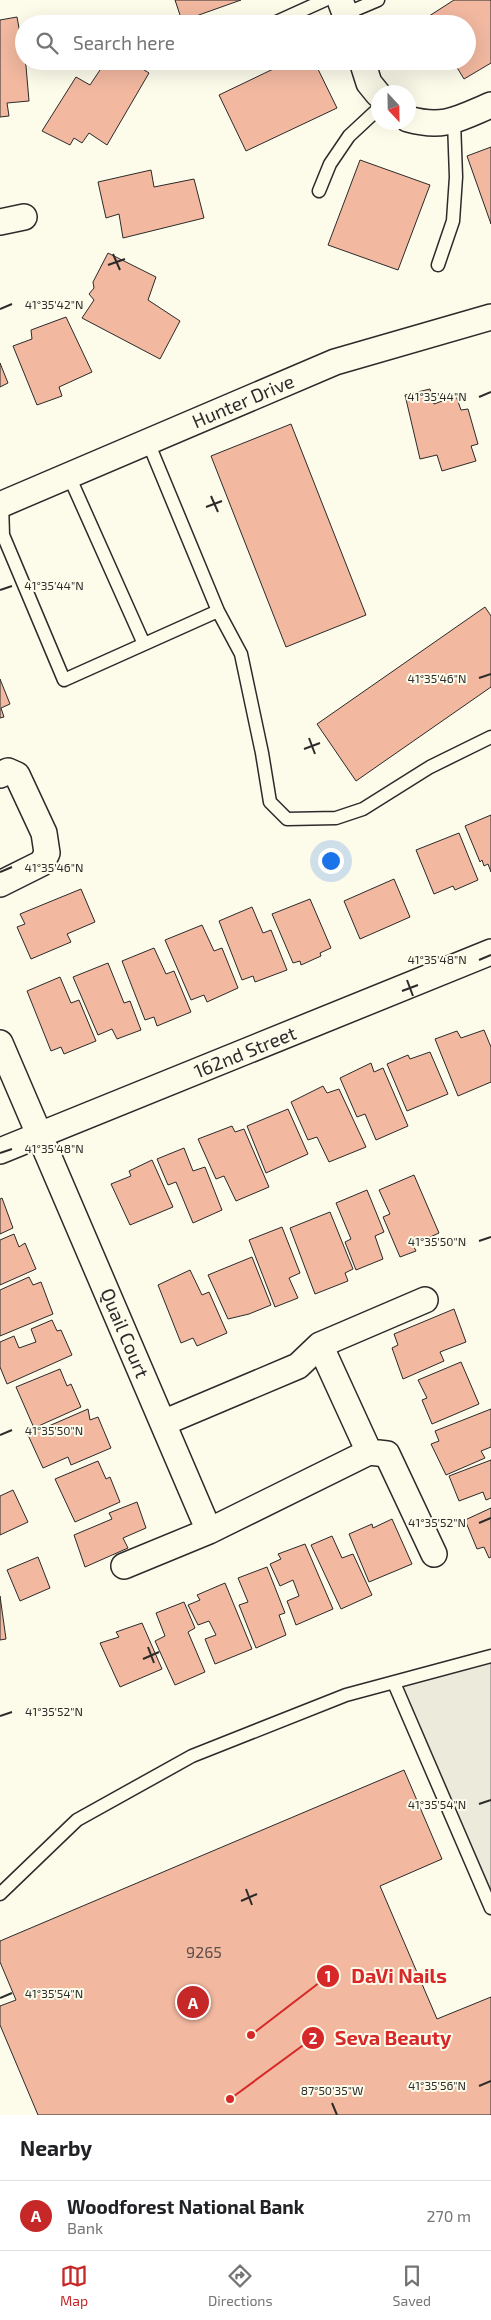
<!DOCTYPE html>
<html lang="en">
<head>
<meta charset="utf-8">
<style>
	:root { --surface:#fff; --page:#f6f6f6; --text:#202124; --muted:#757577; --line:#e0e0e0; --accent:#c62828 }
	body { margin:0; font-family:"Exo 2",sans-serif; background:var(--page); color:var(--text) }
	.compass { position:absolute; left:371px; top:85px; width:45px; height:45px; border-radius:50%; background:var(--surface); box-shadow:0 5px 20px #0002; rotate:158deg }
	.you { position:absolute; left:330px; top:860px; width:18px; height:18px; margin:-12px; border:4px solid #fff; border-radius:50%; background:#1a73e8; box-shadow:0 0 0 8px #1a73e833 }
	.badge { display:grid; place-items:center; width:32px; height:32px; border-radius:50%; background:var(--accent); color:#fff; font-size:16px; font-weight:700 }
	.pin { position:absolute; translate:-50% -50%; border:2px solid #fff; box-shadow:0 1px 5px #0006 }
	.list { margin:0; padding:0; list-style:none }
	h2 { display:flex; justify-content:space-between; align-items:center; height:65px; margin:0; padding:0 20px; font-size:21px }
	h2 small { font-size:16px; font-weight:400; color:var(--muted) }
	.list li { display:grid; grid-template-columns:32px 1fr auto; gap:15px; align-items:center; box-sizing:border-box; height:70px; padding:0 20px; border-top:1px solid var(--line) }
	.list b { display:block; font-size:19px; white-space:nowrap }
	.list p { margin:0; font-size:16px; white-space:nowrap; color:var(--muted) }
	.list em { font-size:16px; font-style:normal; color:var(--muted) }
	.icon { flex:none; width:28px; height:28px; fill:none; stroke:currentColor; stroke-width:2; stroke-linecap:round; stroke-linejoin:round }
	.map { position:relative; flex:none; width:491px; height:2115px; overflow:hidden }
	.search { position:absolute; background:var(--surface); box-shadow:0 5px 20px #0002; left:15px; right:15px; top:15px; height:55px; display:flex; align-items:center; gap:12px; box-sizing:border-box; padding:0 18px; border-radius:28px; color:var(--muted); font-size:19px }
	.sheet { height:135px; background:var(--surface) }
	nav { display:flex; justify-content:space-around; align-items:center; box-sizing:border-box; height:70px; border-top:1px solid var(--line); background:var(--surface); font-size:14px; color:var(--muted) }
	nav a { display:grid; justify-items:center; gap:2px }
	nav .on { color:var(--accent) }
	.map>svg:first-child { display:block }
	.parking { fill:#eceadb; stroke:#74746e }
	.building { fill:#f2b8a0; stroke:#2b2b2b }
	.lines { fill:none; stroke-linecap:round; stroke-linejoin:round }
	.service-casing { stroke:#2b2b2b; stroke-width:15 }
	.minor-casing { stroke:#2b2b2b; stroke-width:28 }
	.service { stroke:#fdfbea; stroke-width:12 }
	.minor { stroke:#fdfbea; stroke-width:25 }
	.ticks { fill:none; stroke:#2b2b2b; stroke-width:2 }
	.labels { text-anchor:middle; stroke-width:4; stroke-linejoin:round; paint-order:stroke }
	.number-label { font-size:16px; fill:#5d4e48 }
	.street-label { font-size:19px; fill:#2b2b2b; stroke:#fdfbea }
	.ticks-label { font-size:12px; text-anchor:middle; fill:#2b2b2b; stroke:#fdfbea; stroke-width:4; stroke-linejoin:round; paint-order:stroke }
	.leader { fill:none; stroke:#d62828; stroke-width:2 }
	.callout-dot { fill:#d62828; stroke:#fdfbea; stroke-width:2 }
	.mark-label { font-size:15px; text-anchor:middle; font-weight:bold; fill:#fff }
	.callout-label { font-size:20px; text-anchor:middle; font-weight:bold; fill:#d62828; stroke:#fdfbea; stroke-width:4; stroke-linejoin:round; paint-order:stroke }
</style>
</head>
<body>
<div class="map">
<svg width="491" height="2115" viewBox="0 0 491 2115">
	<rect width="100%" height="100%" fill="#fdfbea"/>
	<!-- parking -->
	<path class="parking" d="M491 1651V1909L394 1683Z"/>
	<!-- building -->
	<path class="building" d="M175 0H241L182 21Z
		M454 0H491V63L464 79 453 61H467V24H430L426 18Z
		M17 17 26 66 29 101 7 103 9 116 0 117V20Z
		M106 61H130L149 73 107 145 89 133 82 143 74 138 70 145 42 131 76 77 90 85Z
		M290 61H314L337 108 246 151 219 95Z
		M491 147V224L467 156Z
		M360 160 430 185 398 270 328 245Z
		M151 170 154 187 194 179 204 218 123 238 119 214 106 218 98 182Z
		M108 253 156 277 148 300 180 321 160 359 82 318 94 300 89 294 94 288 93 282Z
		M66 317 92 372 59 387 62 396 37 405 13 346 32 339 31 330Z
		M0 363 8 383 0 387Z
		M430 389 434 404 456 396 461 410 468 409 478 444 471 446 476 461 442 471 437 455 420 459 405 395Z
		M291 424 366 615 286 647 211 456Z
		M485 607 491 616V687L356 781 317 724Z
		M0 679 10 704 1 708 4 717 0 718Z
		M491 815V872L488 864 484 866 482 860 480 862 465 826Z
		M459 833 478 880 455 890 453 886 434 894 416 850Z
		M394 879 410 917 360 939 344 901Z
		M81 889 95 922 67 934 71 942 31 959 17 927 25 924 20 914Z
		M310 899 331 948 320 953 321 956 301 965 300 961 293 963 272 914Z
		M252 907 263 933 271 930 287 970 255 982 253 976 242 980 219 921Z
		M202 925 214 951 222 948 238 988 207 1002 204 995 191 1000 165 940Z
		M154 948 166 974 174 971 191 1012 157 1026 154 1017 145 1020 122 961Z
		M108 963 124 1003 130 1001 141 1030 117 1039 112 1029 98 1035 73 977Z
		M60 977 71 1003 79 1000 96 1041 64 1054 61 1047 51 1051 27 991Z
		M484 1030 491 1047V1082L458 1096 435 1039 457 1031 461 1038Z
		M430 1052 448 1094 407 1111 387 1064 408 1055 410 1059Z
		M371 1063 374 1072 383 1068 408 1126 376 1140 365 1114 357 1117 340 1078Z
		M323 1086 327 1093 339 1089 366 1147 329 1162 317 1137 308 1140 291 1102Z
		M288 1109 308 1154 266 1173 247 1126Z
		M232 1126 235 1132 244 1129 269 1187 236 1201 224 1176 216 1179 198 1139Z
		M184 1148 193 1171 205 1167 222 1210 193 1223 176 1182 168 1185 157 1159Z
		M152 1160 173 1207 130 1225 111 1184 131 1176 129 1171Z
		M414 1175 439 1233 413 1245 416 1251 400 1257 383 1217 390 1214 379 1190Z
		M367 1190 384 1232 375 1236 383 1259 356 1270 345 1242 351 1239 336 1203Z
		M2 1198 13 1228 0 1234V1199Z
		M330 1212 353 1269 345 1273 348 1281 315 1294 290 1228Z
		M282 1227 300 1273 289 1278 298 1298 275 1307 249 1240Z
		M14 1234 19 1247 25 1243 36 1269 0 1285V1240Z
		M252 1257 271 1305 249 1314 228 1319 208 1275Z
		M190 1270 202 1295 209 1292 227 1333 197 1346 193 1338 181 1343 158 1285Z
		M29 1277 33 1285 41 1282 53 1314 0 1336V1290Z
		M454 1309 466 1342 440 1352 444 1361 403 1379 392 1348 398 1345 394 1334Z
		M52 1320 57 1331 61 1330 72 1355 7 1384 0 1367V1342L14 1336 19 1348 36 1342 31 1329Z
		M461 1362 479 1404 432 1424 422 1400 427 1398 418 1380Z
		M60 1369 67 1386 71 1384 81 1407 34 1428 16 1387Z
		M88 1409 90 1420 98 1417 111 1448 71 1465 68 1457 43 1468 28 1435Z
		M491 1409V1447L481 1451 485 1458 446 1475 431 1444 439 1441 435 1431Z
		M491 1460V1498L486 1500 483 1492 459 1501 449 1476Z
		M98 1461 106 1479 110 1477 120 1502 75 1522 55 1479Z
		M13 1490 28 1522 0 1535V1496Z
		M137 1502 146 1528 123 1538 128 1548 85 1567 74 1535 112 1519 109 1513Z
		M491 1508V1557L489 1558 484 1547 477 1549 465 1520Z
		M392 1519 412 1564 369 1582 349 1534 372 1524 373 1528Z
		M332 1536 342 1558 353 1554 372 1595 341 1609 311 1545Z
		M305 1544 333 1609 296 1625 287 1601 299 1596 293 1580 280 1586 270 1564 281 1559 278 1554Z
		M38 1557 50 1588 20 1601 7 1570Z
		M267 1567 285 1613 279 1615 286 1635 256 1648 239 1605 248 1602 238 1578Z
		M225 1583 252 1649 215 1664 205 1639 216 1635 209 1621 198 1625 188 1605 200 1600 197 1595Z
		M0 1596 6 1639 0 1640Z
		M184 1602 195 1628 188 1632 205 1672 175 1685 155 1641 165 1636 156 1613Z
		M142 1623 162 1669 120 1687 100 1643 119 1637 116 1632Z
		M404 1770 442 1859 380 1886 437 2019 491 1997V2115H38L0 2025V2006L16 2000 0 1962V1941Z"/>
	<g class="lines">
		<!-- service casing -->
		<g class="service-casing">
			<path id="service" d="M345 14 378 0
				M272 24 325 0
				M319 191 330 164 349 136 378 109
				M438 265 453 221 456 177 454 121
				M69 476 144 644
				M2 504 3 535 64 680 218 611 148 442
				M218 611 241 654 262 753 270 802 287 819 336 818 363 809 430 767 491 737
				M394 1683 491 1908
				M0 1894 77 1820 192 1756 346 1695 491 1656"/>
		</g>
		<!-- minor casing -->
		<g class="minor-casing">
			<path id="minor" d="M340 0 349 24
				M362 61 369 83 378 94
				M408 119C444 129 458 119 491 105
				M0 222 24 217
				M2 504 335 362 491 317
				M0 775 8 771 17 775 44 833 47 853 42 863 0 884
				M0 1043 209 1531
				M0 1151 491 952
				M320 1345 369 1452
				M163 1423 298 1366 320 1345 425 1300
				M124 1566 209 1531 369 1452 387 1454 434 1554"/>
		</g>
		<!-- service -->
		<use href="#service" class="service"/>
		<!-- minor -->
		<use href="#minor" class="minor"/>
	</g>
	<!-- ticks -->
	<path class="ticks" d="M113 254 120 270M108 265 125 259M0 309 12 304M479 397 491 392M211 496 218 512M206 507 222 501M0 590 12 586M479 678 491 674M309 738 315 754M304 749 320 743M0 872 12 867M479 960 491 955M407 980 413 996M402 991 418 985M0 1153 12 1149M479 1241 491 1237M0 1435 12 1430M479 1523 491 1518M148 1647 154 1663M143 1659 159 1652M0 1716 12 1712M479 1804 491 1800M246 1889 252 1905M241 1901 257 1894M0 1998 12 1993M479 2086 491 2081M332 2103 337 2115"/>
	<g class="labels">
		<!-- number labels -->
		<g class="number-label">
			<text x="204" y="1958">9265</text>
		</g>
		<!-- street labels -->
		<g class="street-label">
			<text transform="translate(243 401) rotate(-23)" y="7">Hunter Drive</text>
			<text transform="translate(245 1052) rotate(-22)" y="7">162nd Street</text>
			<text transform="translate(125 1333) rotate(67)" y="7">Quail Court</text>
		</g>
	</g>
	<g class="ticks-label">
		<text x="54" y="309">41°35'42"N</text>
		<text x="437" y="401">41°35'44"N</text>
		<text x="54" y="590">41°35'44"N</text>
		<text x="437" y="683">41°35'46"N</text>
		<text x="54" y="872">41°35'46"N</text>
		<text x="437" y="964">41°35'48"N</text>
		<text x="54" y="1153">41°35'48"N</text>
		<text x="437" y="1246">41°35'50"N</text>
		<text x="54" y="1435">41°35'50"N</text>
		<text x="437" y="1527">41°35'52"N</text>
		<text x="54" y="1716">41°35'52"N</text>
		<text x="437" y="1809">41°35'54"N</text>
		<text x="54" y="1998">41°35'54"N</text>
		<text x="437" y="2090">41°35'56"N</text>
		<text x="332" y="2095">87°50'35"W</text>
	</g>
	<!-- callouts -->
	<path class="leader" d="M251 2035L328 1976M230 2099L313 2038"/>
	<g class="callout-dot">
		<circle cx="251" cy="2035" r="5"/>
		<circle cx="230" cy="2099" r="5"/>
		<circle cx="328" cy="1976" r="12"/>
		<circle cx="313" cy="2038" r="12"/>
	</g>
	<g class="mark-label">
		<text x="328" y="1982">1</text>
		<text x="313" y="2044">2</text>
	</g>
	<g class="callout-label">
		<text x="399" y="1983">DaVi Nails</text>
		<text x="393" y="2045">Seva Beauty</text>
	</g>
</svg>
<svg class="compass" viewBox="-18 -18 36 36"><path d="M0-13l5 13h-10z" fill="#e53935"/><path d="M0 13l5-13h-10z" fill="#757577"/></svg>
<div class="you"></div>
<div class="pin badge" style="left:193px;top:2002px">A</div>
<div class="search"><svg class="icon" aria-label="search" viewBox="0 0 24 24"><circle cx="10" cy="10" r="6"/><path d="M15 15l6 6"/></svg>Search here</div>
</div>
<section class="sheet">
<h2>Nearby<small></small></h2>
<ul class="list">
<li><span class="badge">A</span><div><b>Woodforest National Bank</b><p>Bank</p></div><em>270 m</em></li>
</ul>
</section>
<nav>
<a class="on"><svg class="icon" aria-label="map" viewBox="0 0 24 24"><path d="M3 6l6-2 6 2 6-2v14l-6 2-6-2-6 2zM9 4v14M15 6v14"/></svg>Map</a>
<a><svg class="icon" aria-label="directions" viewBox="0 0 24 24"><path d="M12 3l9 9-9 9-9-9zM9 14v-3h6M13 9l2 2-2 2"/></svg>Directions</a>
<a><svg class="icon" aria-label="saved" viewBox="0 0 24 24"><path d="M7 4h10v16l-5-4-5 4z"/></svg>Saved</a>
</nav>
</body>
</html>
